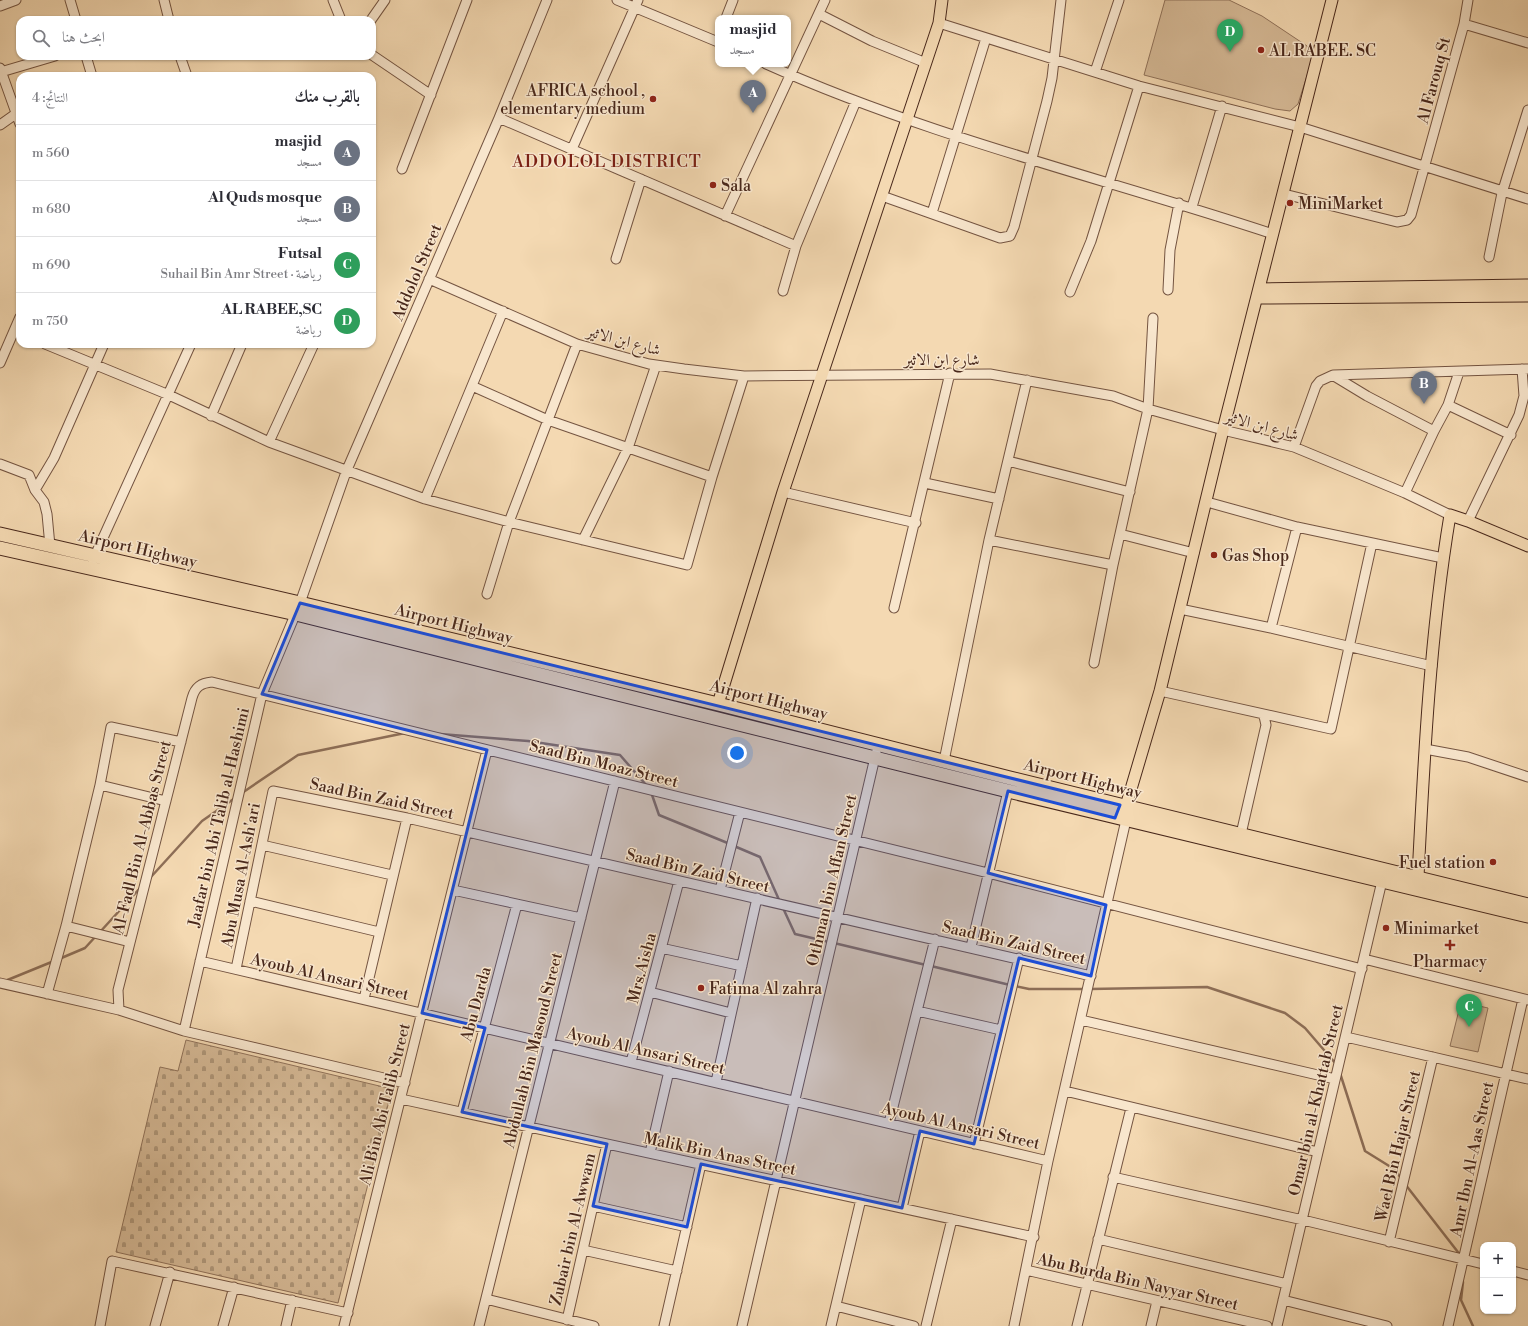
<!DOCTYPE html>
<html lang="ar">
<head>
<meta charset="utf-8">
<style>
	:root { --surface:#fff; --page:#f7f7f7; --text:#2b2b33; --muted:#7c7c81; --line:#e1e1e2; --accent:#111827 }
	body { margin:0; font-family:"Libre Bodoni",Amiri,serif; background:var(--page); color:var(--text); direction:rtl }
	.controls { position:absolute; right:12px; bottom:12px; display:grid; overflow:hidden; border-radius:8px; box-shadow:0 1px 3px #0004 }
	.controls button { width:36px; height:36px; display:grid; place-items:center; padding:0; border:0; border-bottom:1px solid var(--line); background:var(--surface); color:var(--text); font:20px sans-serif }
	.you { position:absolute; left:737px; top:753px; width:14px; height:14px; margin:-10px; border:3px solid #fff; border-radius:50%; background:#1a73e8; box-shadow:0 0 0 6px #1a73e833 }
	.badge { display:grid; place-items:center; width:26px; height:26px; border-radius:50%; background:var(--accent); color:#fff; font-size:13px; font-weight:700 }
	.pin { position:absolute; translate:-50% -33px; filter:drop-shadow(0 1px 2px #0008) }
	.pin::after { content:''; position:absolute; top:21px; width:14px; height:12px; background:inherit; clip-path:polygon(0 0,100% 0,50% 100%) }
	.popup { position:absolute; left:715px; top:15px; width:76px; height:52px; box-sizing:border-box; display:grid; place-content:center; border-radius:8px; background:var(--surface); filter:drop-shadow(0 1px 3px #0005); font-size:13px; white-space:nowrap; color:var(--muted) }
	.popup b { font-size:15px; color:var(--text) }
	.popup::after { content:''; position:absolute; left:50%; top:100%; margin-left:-8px; border:8px solid transparent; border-top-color:var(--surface) }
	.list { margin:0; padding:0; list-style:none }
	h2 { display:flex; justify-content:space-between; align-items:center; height:52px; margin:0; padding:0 16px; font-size:17px }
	h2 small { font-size:13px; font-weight:400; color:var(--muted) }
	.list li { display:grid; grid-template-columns:26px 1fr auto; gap:12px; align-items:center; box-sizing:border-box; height:56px; padding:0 16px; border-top:1px solid var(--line) }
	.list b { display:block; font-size:15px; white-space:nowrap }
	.list p { margin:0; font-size:13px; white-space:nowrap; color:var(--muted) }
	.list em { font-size:13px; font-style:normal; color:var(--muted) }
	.icon { flex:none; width:22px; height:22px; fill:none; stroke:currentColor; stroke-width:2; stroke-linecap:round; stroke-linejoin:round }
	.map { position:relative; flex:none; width:1528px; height:1326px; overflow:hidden; direction:ltr }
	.search { position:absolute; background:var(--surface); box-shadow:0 1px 3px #0004; left:16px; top:16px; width:360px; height:44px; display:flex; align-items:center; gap:10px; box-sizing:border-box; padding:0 14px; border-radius:12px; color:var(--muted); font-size:15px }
	.panel { position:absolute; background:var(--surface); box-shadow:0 1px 3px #0004; left:16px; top:72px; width:360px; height:276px; border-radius:12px; direction:rtl }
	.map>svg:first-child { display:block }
	.cemetery { fill:url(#cemetery-stones); stroke:#90725a }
	.garden { fill:#d7bb98; stroke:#90725a }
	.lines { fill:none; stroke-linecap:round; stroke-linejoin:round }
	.stream { stroke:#8d6e57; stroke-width:2.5 }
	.minor-casing { stroke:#745441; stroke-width:11 }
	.major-casing { stroke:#49281b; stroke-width:13 }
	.highway-casing { stroke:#49281b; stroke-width:15 }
	.minor { stroke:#f8e6cd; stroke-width:9 }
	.major { stroke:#f4d9b2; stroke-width:11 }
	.highway { stroke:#f4d9b2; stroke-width:13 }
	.marked { fill:#1d4ed8; fill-opacity:0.2; stroke:#1d4ed8; stroke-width:3; stroke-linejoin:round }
	.poi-dot { fill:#8f2418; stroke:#f8e6cd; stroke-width:1.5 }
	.labels { text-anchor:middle; stroke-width:3; stroke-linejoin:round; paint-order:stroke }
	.poi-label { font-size:16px; fill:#49281b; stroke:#f8e6cd; text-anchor:start }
	.street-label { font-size:16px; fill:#49281b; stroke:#f8e6cd }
	.neighbourhood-label { font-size:17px; letter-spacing:1px; fill:#7a1f14; stroke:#f8e6cd }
</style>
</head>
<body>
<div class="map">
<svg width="1528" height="1326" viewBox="0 0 1528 1326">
	<defs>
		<pattern id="cemetery-stones" width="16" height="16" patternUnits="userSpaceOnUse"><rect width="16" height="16" fill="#d7bb98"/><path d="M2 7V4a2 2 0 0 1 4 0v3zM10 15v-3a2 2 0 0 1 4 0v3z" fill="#b0987b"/></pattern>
	</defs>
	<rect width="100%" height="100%" fill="#f4d9b2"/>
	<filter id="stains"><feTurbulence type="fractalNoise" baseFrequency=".005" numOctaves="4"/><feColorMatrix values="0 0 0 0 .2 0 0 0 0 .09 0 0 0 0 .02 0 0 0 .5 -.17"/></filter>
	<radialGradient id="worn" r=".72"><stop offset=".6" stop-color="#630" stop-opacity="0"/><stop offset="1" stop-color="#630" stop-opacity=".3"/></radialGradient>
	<!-- cemetery -->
	<path class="cemetery" d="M186 1040 392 1089 338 1303 116 1252 160 1067 178 1071Z"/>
	<!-- garden -->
	<path class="garden" d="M1165 0H1229L1262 16 1307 46 1313 57 1298 104 1290 111 1275 109 1144 75Z
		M1461 1002 1488 1008 1478 1052 1450 1046Z"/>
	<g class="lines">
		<!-- stream -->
		<path class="stream" d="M440 734 528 741 620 755 647 786
			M651 792 659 815 730 844
			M242 793 298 755 405 733
			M734 846 760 857 780 902
			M150 878 202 821 235 798
			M783 908 795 934 829 942
			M100 932 141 887
			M834 943 926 965
			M59 959 85 948 96 936
			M931 966 1010 985
			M5 981 54 961
			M1015 986 1029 989H1085
			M1090 989 1207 987 1285 1013 1305 1028 1336 1064
			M1340 1073 1365 1151 1394 1169 1401 1178
			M1405 1184 1461 1256
			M1463 1282 1461 1300 1473 1326"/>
		<!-- minor casing -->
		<g class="minor-casing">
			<path id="minor" d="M70 0 76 20
				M164 0 169 20
				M333 0 341 20
				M617 0 718 42
				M0 6 16 0
				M819 14 872 41 926 63
				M726 18 733 0
				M371 20 385 0
				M939 23 1139 86 1300 127 1528 199
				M1464 24 1528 43
				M372 55 431 95
				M86 56 92 76
				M180 56 187 76
				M766 64C929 137 1104 178 1273 234
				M0 68 20 124
				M1 72 55 56
				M1095 72 1119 0
				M499 118 796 246
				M0 125 17 113
				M572 149 638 0
				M402 169 467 0
				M1284 194 1397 222 1407 220 1411 215 1464 24 1468 0
				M882 196 1000 238 1010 236 1014 227 1047 101 1052 78 1061 0
				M1192 207 1222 106
				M932 213 986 38
				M725 216 825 0
				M1489 257 1502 193 1528 110
				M616 259 641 179
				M429 279 577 344 649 364 684 369 744 376 990 374 1113 396 1148 409 1223 430 1294 447 1405 493 1450 515
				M1168 290 1170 250 1179 203
				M783 291 796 246 856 101
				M1070 292 1091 241 1139 86
				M45 344 169 395 269 442 425 499 509 522 687 565 712 477 744 376
				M0 363 20 317
				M1334 376 1367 396 1434 431
				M472 386 548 420 712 477
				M1448 405 1511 435
				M211 416 242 344
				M269 442 314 344
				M1294 447 1316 386 1320 381 1333 375 1528 369
				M1008 461 1130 492
				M0 464 29 475 35 490 44 502 47 514 50 546
				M925 483 999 499
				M35 490 54 458 104 344
				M783 492 916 523
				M1405 493 1434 431 1448 405 1459 372
				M425 499 503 311
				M1207 502 1297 527 1443 558
				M1468 521 1519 415 1524 396 1522 369
				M1120 534 1194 553
				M583 540 628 448 656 365
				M989 540 1113 565
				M93 560 191 344
				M487 594 509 522 577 344
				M894 608 950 373
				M1180 609 1271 628 1432 666
				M1271 628 1297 527
				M1094 663 1113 565 1148 409 1153 318
				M1160 691 1331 729 1372 543
				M1425 749 1468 757 1528 777
				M944 761 989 540 1027 380
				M100 785 111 727 181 742
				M1241 834 1266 725 1264 716
				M262 845 392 875
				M453 890 581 918
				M720 890 740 812
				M250 901 379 932
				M66 926 130 942
				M971 947 1008 791
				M661 948 742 966
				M1364 959 1528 1000
				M200 961 1048 1161
				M236 969 273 791 407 818 1091 976
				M0 983 119 1010 184 1031 405 1083
				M650 992 731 1013
				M47 994 66 926 100 785 166 801
				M364 999 407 818
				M119 1010 118 990 192 698C195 687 201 683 212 682L988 873 1362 969
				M917 1011 1001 1030
				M1081 1020 1335 1079
				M184 1031 262 694 300 603 346 472 499 118 547 0
				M1346 1037 1528 1079
				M631 1062 679 881
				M716 1082 757 898
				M1065 1091 1318 1152
				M401 1099 1034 1237
				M462 1112 517 904
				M889 1123 935 939
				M974 1144 1019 958
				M650 1153 669 1071
				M1113 1177 1303 1220 1483 1264
				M593 1206 687 1227
				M902 1208 920 1131
				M1098 1239 1287 1284
				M1389 1242 1433 1057
				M583 1250 677 1271
				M1026 1270 1267 1326
				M1513 1271 1528 1275
				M486 1299 594 1326
				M1283 1300 1387 1326
				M836 1306 914 1326
				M567 1320 607 1144
				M100 1326 112 1261 348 1313
				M155 1326 170 1272
				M223 1326 234 1287
				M286 1326 292 1300
				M344 1326 487 750
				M479 1326 615 781
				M664 1326 701 1164
				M742 1326 876 753
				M831 1326 861 1199
				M926 1326 952 1219
				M1014 1326 1048 1161 1126 820
				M1077 1326 1131 1108
				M1151 1326 1157 1301
				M1277 1326 1382 881
				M1448 1326 1523 999"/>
		</g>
		<!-- major casing -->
		<g class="major-casing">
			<path id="major" d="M1260 289 1528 285
				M1258 298 1528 296
				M718 704 783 492 939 23 942 0
				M1126 806 1160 691 1223 430 1332 0
				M1418 877C1424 757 1430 635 1450 515L1468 521 1528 546"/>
		</g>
		<!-- highway casing -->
		<g class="highway-casing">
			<path id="highway" d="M0 534 300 603 718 704 1010 778 1528 905
				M0 548 296 614 1008 791 1528 916"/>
		</g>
		<!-- minor -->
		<use href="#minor" class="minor"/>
		<!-- major -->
		<use href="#major" class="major"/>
		<!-- highway -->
		<use href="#highway" class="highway"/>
	</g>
	<!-- marked area -->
	<path class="marked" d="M300 603 1120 805 1115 818 1008 791 988 873 1106 905 1091 976 1019 958 974 1144 920 1131 902 1208 701 1164 687 1227 593 1206 607 1144 462 1112 485 1028 422 1013 487 750 262 694Z"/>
	<!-- markers -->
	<g class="poi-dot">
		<circle cx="1261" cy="50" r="4"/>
		<circle cx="653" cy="99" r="4"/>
		<circle cx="713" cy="185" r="4"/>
		<circle cx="1290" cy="203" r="4"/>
		<circle cx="1214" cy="555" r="4"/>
		<circle cx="1493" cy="862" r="4"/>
		<circle cx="1386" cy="928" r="4"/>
		<path d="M1448 939h4v4h4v4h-4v4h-4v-4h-4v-4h4z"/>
		<circle cx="701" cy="988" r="4"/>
	</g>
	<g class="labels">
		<!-- poi labels -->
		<g class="poi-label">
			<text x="1269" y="56">AL RABEE. SC</text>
			<text x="645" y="96" text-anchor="end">AFRICA school ,<tspan x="645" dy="18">elementary medium</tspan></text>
			<text x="721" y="191">Sala</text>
			<text x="1298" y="209">MiniMarket</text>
			<text x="1222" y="561">Gas Shop</text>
			<text x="1485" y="868" text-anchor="end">Fuel station</text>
			<text x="1394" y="934">Minimarket</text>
			<text x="1450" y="967" text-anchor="middle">Pharmacy</text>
			<text x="709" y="994">Fatima Al zahra</text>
		</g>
		<!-- street labels -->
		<g class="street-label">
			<text transform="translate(1433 80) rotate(-75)" y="6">Al Farouq St</text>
			<text transform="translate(416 272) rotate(-67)" y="6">Addolol Street</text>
			<text transform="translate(624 340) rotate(15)" y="6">شارع ابن الاثير</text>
			<text x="942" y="365">شارع ابن الاثير</text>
			<text transform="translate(1262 425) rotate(15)" y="6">شارع ابن الاثير</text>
			<text transform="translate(138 548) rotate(13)" y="6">Airport Highway</text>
			<text transform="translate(454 623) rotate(14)" y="6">Airport Highway</text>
			<text transform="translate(769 699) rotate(14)" y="6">Airport Highway</text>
			<text transform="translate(604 763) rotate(14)" y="6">Saad Bin Moaz Street</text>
			<text transform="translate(1083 778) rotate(14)" y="6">Airport Highway</text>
			<text transform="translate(382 798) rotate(12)" y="6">Saad Bin Zaid Street</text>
			<text transform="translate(218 817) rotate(-77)" y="6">Jaafar bin Abi Talib al-Hashimi</text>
			<text transform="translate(141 837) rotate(-76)" y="6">Al-Fadl Bin Al-Abbas Street</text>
			<text transform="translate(698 870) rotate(13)" y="6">Saad Bin Zaid Street</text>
			<text transform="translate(240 875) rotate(-79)" y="6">Abu Musa Al-Ash'ari</text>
			<text transform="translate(831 880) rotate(-77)" y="6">Othman bin Affan Street</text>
			<text transform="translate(1014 942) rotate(13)" y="6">Saad Bin Zaid Street</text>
			<text transform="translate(641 968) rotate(-75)" y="6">Mrs.Aisha</text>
			<text transform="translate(330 976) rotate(13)" y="6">Ayoub Al Ansari Street</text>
			<text transform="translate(475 1004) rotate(-75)" y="6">Abu Darda</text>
			<text transform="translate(532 1050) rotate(-76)" y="6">Abdullah Bin Masoud Street</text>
			<text transform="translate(646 1050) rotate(13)" y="6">Ayoub Al Ansari Street</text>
			<text transform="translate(1315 1100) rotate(-77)" y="6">Omar bin al-Khattab Street</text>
			<text transform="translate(384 1104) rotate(-76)" y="6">Ali Bin Abi Talib Street</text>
			<text transform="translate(961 1125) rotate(13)" y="6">Ayoub Al Ansari Street</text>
			<text transform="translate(1397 1146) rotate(-77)" y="6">Wael Bin Hajar Street</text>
			<text transform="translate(720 1153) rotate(12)" y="6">Malik Bin Anas Street</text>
			<text transform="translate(1471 1159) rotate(-78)" y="6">Amr Ibn Al-Aas Street</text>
			<text transform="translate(572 1229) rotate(-77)" y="6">Zubair bin Al-Awwam</text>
			<text transform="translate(1138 1281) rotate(13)" y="6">Abu Burda Bin Nayyar Street</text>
		</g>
		<!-- neighbourhood labels -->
		<g class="neighbourhood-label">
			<text x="607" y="167">ADDOLOL DISTRICT</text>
		</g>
	</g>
	<rect width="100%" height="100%" filter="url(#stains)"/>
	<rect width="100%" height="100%" fill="url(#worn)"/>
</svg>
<div class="controls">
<button>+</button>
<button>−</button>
</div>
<div class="you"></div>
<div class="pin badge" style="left:753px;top:113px;background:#6b7280">A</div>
<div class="popup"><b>masjid</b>مسجد</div>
<div class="pin badge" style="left:1424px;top:404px;background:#6b7280">B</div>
<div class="pin badge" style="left:1469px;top:1027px;background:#2e9e5b">C</div>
<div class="pin badge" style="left:1230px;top:52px;background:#2e9e5b">D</div>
<div class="search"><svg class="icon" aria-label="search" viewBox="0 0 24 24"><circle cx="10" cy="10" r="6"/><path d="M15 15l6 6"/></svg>ابحث هنا</div>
<section class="panel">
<h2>بالقرب منك<small>النتائج: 4</small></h2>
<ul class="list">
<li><span class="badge" style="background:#6b7280">A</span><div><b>masjid</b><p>مسجد</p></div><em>560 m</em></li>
<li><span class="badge" style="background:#6b7280">B</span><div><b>Al Quds mosque</b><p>مسجد</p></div><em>680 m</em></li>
<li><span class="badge" style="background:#2e9e5b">C</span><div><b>Futsal</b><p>رياضة · Suhail Bin Amr Street</p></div><em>690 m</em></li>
<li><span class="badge" style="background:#2e9e5b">D</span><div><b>AL RABEE,SC</b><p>رياضة</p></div><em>750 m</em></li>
</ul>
</section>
</div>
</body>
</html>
